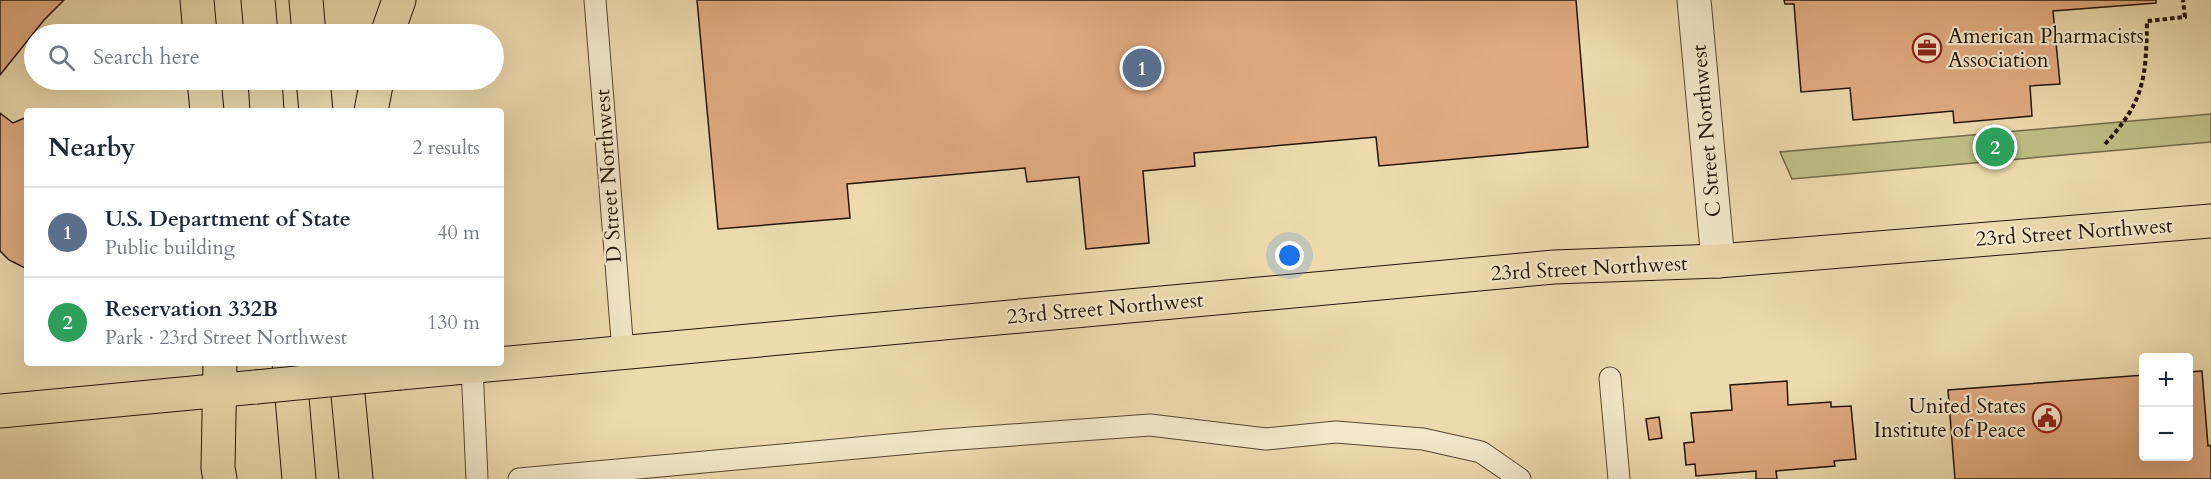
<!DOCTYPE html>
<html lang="en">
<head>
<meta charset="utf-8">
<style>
	:root { --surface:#fff; --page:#f6f6f7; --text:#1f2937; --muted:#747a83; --line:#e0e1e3; --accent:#b45309 }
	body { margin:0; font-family:Cardo,serif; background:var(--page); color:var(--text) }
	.controls { position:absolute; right:18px; bottom:18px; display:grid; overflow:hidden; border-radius:6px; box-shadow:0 6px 24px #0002 }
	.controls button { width:54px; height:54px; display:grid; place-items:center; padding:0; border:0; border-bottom:2px solid var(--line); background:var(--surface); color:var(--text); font:30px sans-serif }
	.you { position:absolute; left:1290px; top:256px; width:21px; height:21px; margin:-15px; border:4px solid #fff; border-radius:50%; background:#1a73e8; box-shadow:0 0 0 9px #1a73e833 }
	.badge { display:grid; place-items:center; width:39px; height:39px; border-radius:50%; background:var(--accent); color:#fff; font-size:20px; font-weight:700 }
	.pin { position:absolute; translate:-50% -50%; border:3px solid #fff; box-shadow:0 2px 6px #0006 }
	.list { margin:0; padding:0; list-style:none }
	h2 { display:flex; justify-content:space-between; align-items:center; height:78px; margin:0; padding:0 24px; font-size:26px }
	h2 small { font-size:20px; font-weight:400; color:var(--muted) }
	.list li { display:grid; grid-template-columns:39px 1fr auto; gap:18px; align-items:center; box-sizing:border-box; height:90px; padding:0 24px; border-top:2px solid var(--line) }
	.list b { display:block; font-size:22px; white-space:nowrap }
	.list p { margin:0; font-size:20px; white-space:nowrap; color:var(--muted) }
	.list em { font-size:20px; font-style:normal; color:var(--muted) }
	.icon { flex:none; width:33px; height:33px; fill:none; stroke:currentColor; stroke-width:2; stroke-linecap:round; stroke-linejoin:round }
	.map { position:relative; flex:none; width:2211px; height:479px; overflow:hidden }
	.search { position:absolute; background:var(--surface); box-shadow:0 6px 24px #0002; left:24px; top:24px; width:480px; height:66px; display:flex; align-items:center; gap:15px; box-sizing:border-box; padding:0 21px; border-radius:33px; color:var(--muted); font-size:22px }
	.panel { position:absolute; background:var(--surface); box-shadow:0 6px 24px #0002; left:24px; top:108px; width:480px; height:258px; border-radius:6px }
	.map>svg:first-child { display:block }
	.green { fill:#bebe86; stroke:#716947; stroke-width:1.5 }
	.building { fill:#e1ab81; stroke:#241408; stroke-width:1.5 }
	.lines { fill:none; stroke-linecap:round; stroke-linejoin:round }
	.lane-casing { stroke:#564632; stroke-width:23 }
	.street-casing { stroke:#564632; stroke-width:35 }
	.primary-casing { stroke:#241408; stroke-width:35 }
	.highway-casing { stroke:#241408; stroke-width:35 }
	.path { stroke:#241408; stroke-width:4; stroke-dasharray:4.5 3; stroke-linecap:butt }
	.lane { stroke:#f3e8ca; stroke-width:21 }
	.street { stroke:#f3e8ca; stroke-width:33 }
	.primary { stroke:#eddbae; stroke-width:33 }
	.highway { stroke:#eddbae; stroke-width:33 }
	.primary-bridge-casing { stroke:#241408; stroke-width:35; stroke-linecap:butt }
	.primary-bridge { stroke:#eddbae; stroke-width:33 }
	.labels { text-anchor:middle; stroke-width:4.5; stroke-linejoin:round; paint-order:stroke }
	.poi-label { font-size:21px; fill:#241408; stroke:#f3e8ca; text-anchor:start }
	.street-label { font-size:21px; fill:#241408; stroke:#f3e8ca }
</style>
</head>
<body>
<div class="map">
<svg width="2211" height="479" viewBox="0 0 2211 479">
	<rect width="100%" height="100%" fill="#eddbae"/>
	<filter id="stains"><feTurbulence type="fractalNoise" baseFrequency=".00333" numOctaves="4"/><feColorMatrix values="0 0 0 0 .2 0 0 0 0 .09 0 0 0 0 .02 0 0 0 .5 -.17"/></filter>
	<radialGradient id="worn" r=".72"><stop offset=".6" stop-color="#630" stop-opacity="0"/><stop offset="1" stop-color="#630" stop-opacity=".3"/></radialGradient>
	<!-- green -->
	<path class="green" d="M2211 114V142L1792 179 1780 152Z"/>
	<!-- building -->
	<path class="building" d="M0 0H64L44 20 0 75Z
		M697 0H1576L1588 147 1379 166 1376 137 1194 153 1195 166 1143 171 1149 243 1086 249 1079 177 1027 182 1025 168 847 184 850 218 718 229Z
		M1784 0H2156V3L2053 11 2060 84 2030 86 2032 116 1954 123 1953 111 1853 120 1850 88 1801 92 1794 4H1785Z
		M0 113 13 123 27 117V269L9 260 0 251Z
		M2202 371 2208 446 2211 445V479H1955L1948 390 2144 375V456H2188V372Z
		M1787 381 1788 405 1831 402V407L1851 406 1856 459 1834 461 1835 466 1776 471 1777 479H1756V471L1696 476 1695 464 1686 465 1684 443 1694 442 1691 413 1732 410 1730 385Z
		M1659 417 1662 438 1649 440 1646 419Z"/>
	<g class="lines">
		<!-- lane casing -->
		<g class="lane-casing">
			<path id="lane" d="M595 0 623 352
				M472 366 477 479
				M1610 378 1619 479
				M519 479 944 440 1150 425 1266 439 1336 432 1423 439 1481 452 1520 479"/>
		</g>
		<!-- street casing -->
		<g class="street-casing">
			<path id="street" d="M1694 0 1718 261"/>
		</g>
		<!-- primary casing -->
		<g class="primary-casing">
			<path id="primary" d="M197 0 200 34
				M204 80 207 111
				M400 373 1554 267 1718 261 2211 221
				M0 411 256 387
				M220 479 218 468 220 363"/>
		</g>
		<!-- highway casing -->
		<g class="highway-casing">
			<path id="highway" d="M258 0 261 34
				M306 0 309 34
				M387 34 399 0
				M265 80 267 111
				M313 80 316 111
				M371 111 377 80
				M289 363 299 479
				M345 363 356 479"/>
		</g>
		<!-- path -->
		<path class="path" d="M2105 144C2145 101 2146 77 2147 21L2185 17 2183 0"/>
		<!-- lane -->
		<use href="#lane" class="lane"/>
		<!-- street -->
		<use href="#street" class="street"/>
		<!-- primary -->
		<use href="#primary" class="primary"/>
		<!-- highway -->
		<use href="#highway" class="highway"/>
		<!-- primary-bridge casing -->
		<g class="primary-bridge-casing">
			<path id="primary-bridge" d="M256 387 400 373"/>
		</g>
		<!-- primary-bridge -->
		<use href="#primary-bridge" class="primary-bridge"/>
	</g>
	<!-- icons -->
	<defs>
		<g id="office-ring" transform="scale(1.5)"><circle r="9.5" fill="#f3e8ca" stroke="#8f2418" stroke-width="1.5"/><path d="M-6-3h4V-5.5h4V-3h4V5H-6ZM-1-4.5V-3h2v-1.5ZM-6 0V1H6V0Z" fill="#8f2418"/></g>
		<g id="civic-ring" transform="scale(1.5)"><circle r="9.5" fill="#f3e8ca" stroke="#8f2418" stroke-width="1.5"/><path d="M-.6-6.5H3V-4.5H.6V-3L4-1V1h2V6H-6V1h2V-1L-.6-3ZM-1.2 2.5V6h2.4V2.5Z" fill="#8f2418"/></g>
	</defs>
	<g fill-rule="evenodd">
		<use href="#office-ring" x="1927" y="48"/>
		<use href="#civic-ring" x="2047" y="418"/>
	</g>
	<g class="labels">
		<!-- poi labels -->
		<g class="poi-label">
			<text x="1948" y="43">American Pharmacists<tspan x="1948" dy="24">Association</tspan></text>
			<text x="2026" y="413" text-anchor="end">United States<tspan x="2026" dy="24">Institute of Peace</tspan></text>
		</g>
		<!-- street labels -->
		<g class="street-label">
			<text transform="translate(1706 131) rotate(-95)" y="7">C Street Northwest</text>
			<text transform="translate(608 176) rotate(-94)" y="7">D Street Northwest</text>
			<text transform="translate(2074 232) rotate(-4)" y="7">23rd Street Northwest</text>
			<text transform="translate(1589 268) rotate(-3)" y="7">23rd Street Northwest</text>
			<text transform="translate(1105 308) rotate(-5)" y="7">23rd Street Northwest</text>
		</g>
	</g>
	<rect width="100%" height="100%" filter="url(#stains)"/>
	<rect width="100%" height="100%" fill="url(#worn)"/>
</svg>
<div class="controls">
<button>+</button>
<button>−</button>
</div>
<div class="you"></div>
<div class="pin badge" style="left:1142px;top:68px;background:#5c6f8a">1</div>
<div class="pin badge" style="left:1995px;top:147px;background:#2e9e5b">2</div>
<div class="search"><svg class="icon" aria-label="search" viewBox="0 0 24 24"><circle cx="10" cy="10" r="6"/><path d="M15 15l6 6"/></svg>Search here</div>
<section class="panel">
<h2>Nearby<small>2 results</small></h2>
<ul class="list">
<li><span class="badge" style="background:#5c6f8a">1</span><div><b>U.S. Department of State</b><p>Public building</p></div><em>40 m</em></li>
<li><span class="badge" style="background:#2e9e5b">2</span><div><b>Reservation 332B</b><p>Park · 23rd Street Northwest</p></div><em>130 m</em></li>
</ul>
</section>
</div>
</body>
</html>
